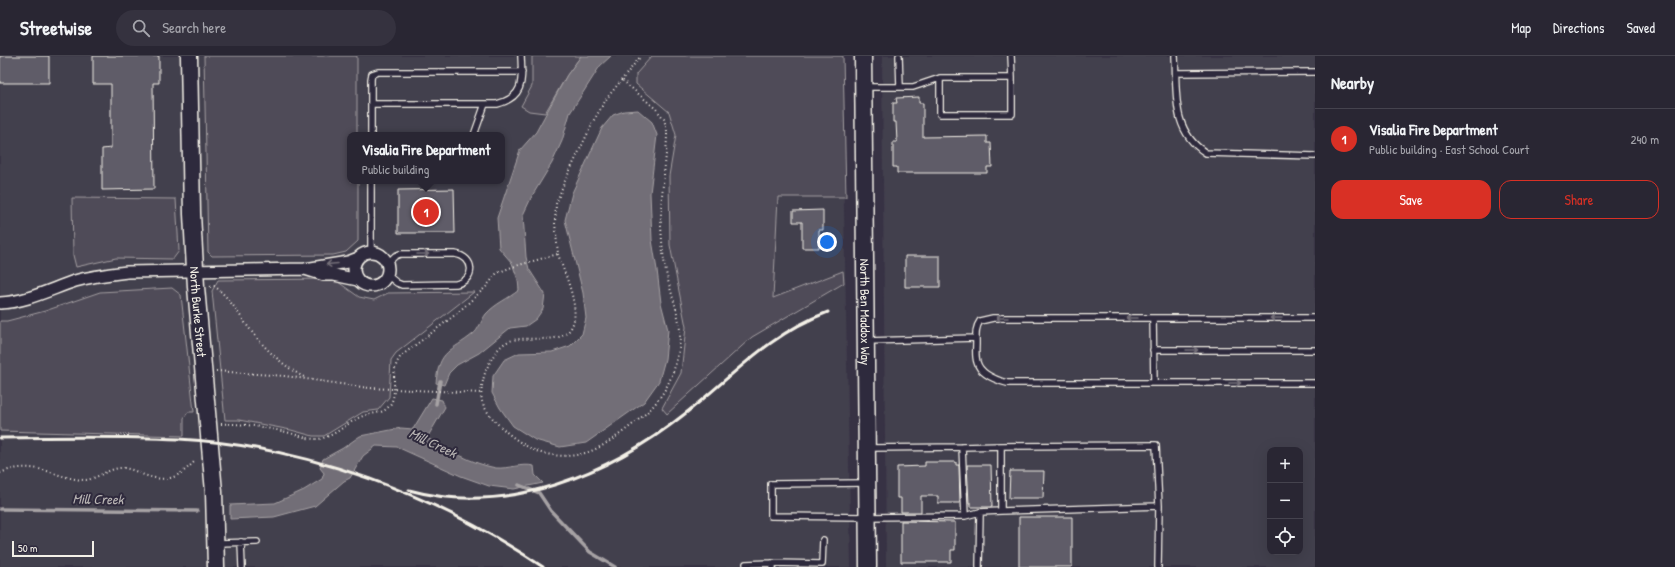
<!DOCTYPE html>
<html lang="en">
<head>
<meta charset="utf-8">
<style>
	:root { --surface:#292633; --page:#35323f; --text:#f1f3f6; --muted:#a5a5ac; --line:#45434e; --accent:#d93025 }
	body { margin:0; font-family:"Patrick Hand",sans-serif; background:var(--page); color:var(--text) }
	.controls { position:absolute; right:12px; bottom:12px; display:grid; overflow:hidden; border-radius:8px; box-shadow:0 4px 16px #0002 }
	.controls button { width:36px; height:36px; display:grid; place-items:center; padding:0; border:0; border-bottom:1px solid var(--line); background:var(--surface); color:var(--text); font:20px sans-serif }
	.scale { position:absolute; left:12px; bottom:10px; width:82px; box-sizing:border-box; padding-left:4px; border:2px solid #f4f1e8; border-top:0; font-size:11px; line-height:14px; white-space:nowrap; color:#f4f1e8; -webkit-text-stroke:3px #2f2a3d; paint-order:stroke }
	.you { position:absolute; left:827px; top:186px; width:14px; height:14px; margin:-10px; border:3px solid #fff; border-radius:50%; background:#1a73e8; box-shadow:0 0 0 6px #1a73e833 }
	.badge { display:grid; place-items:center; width:26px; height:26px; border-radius:50%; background:var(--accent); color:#fff; font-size:13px; font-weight:700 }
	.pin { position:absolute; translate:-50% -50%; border:2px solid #fff; box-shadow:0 1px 4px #0006 }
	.popup { position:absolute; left:347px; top:76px; width:158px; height:52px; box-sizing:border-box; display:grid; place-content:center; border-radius:8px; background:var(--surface); filter:drop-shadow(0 1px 3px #0005); font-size:13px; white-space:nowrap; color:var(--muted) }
	.popup b { font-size:15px; color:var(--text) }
	.popup::after { content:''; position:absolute; left:50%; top:100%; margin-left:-8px; border:8px solid transparent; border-top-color:var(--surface) }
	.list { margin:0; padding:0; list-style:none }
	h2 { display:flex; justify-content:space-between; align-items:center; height:52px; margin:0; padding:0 16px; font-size:17px }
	h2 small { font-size:13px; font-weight:400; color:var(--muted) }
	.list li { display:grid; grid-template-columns:26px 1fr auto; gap:12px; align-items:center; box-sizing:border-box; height:60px; padding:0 16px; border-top:1px solid var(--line) }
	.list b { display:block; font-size:15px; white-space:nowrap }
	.list p { margin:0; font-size:13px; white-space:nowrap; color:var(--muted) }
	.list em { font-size:13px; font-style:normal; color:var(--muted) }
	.actions { display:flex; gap:8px; padding:12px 16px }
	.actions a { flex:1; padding:9px 0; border:1px solid var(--accent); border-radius:12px; text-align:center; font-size:14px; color:var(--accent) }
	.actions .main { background:var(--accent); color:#fff }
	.icon { flex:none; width:22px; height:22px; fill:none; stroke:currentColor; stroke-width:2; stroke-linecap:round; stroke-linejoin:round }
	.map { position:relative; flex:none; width:1315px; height:511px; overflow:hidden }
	header { display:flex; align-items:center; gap:24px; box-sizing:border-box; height:56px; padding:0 20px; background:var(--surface); border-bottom:1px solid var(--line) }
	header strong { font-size:19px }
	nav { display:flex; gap:22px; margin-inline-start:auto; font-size:14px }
	.search { width:280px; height:36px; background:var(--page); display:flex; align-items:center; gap:10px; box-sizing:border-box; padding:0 14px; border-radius:22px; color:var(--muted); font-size:15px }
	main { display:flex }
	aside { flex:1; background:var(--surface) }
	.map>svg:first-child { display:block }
	.built { fill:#433f4e; fill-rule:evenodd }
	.green { fill:#504b59; stroke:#a29ea0 }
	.water { fill:#726e77; stroke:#a6a2a4 }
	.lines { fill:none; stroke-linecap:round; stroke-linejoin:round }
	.stream { stroke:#a6a2a4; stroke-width:3.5 }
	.building { fill:#5f5c67; stroke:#f4f1e8 }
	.lane-casing { stroke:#f4f1e8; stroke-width:8 }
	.street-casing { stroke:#f4f1e8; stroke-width:14 }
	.secondary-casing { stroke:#f4f1e8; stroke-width:19 }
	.path { stroke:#f4f1e8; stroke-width:2; stroke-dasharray:1 3; stroke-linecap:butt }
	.lane { stroke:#2f2a3d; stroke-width:5.5 }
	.street { stroke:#2f2a3d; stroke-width:11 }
	.secondary { stroke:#2f2a3d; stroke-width:16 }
	.rail { stroke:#f4f1e8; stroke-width:3 }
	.oneway { stroke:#747079 }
	.labels { text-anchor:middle; stroke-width:4; stroke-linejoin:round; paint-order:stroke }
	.street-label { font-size:13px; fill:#f4f1e8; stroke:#2f2a3d }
	.water-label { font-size:14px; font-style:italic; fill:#bab6b5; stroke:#2f2a3d }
</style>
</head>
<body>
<header>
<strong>Streetwise</strong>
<div class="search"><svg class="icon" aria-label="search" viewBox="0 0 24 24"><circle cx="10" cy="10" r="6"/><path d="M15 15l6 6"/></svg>Search here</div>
<nav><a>Map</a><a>Directions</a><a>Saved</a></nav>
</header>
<main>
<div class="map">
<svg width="1315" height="511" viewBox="0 0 1315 511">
	<rect width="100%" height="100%" fill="#373244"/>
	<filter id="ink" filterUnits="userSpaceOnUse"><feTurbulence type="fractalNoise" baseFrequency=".025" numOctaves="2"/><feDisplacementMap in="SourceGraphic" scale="8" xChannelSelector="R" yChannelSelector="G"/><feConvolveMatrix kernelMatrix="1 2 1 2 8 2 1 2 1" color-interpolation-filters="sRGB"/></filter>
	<g filter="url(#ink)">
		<!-- built -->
		<path class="built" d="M0 0H841L851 511H0ZM350 79H502V125H350Z
			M882 0H1315V511H886ZM1270 394H1300V496H1270Z"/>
		<!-- green -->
		<path class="green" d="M204 0H357V79H350V125H358V185L346 196 333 199 212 200 208 196Z
			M532 0H581L567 19 545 57 529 55 521 50 532 30Z
			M652 0H843L846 141H778L773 242 843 215 844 227 752 281 667 358 662 352 681 317 686 271 670 189 669 120 676 79 669 56 636 28V18Z
			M72 142 176 143 179 195 173 203 116 202 76 211 73 199Z
			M334 223 359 241 374 244 388 237 474 236 396 297 391 304 389 341 378 354 363 356 324 380H313L291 374 239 364H225L212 235 218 224Z
			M172 232 181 239 194 356H188L184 362V380L0 375V265H7L45 255 100 236Z"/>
		<!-- water -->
		<path class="water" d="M581 0H611L600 10 570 57 562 85 552 107 532 140 523 159 526 201 529 213 545 238 543 253 536 263 526 270 510 272 479 297 457 309 449 317 444 329 436 327C439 293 451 296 473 278 478 275 482 263 486 258 496 247 508 243 519 234L518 224 512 207 499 192 497 162 520 94 536 76 567 19Z
			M638 54 652 66 657 79 650 137 652 184 657 214 661 247 668 274 665 303 659 325 644 346 586 387 560 391 535 384 513 370 500 352 492 337 493 320 504 304 519 297 552 296 570 290 582 278 586 262 583 237 565 164 572 137 602 72 613 59 624 55Z
			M432 342 442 344 445 351 427 382C448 393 472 408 496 412 509 413 521 407 534 410L535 419 543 427 514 433 489 430 461 420 397 391 376 390 363 400 350 422 344 425 315 450 274 461 230 463V449L275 447 304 434 322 423 324 417 320 412 323 403 343 392 360 380 401 372 413 373Z"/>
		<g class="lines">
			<!-- stream -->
			<path class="stream" d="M436 348 440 325
				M519 429 539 437 551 455 590 496 615 511
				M0 453 197 455"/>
		</g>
		<!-- building -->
		<path class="building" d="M0 0H49V27H0Z
			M93 0H159V27H153L154 133 102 134V93L111 92V28H93Z
			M919 41V47H923V81L987 80V87H991L992 111H987V117H897V111H893V86H897L896 66H893V47H897L896 42Z
			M454 133 455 177H398V134Z
			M823 154V174H819V192H802V166H793V155Z
			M905 200H940V231H905Z
			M925 406H956V409H959L960 447H938V440H921V456H901V442H897V411L925 410Z
			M967 409H991L992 451H971V447H969Z
			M1010 415H1044L1043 442H1009Z
			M1019 461H1072V511H1019Z
			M901 465 955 466V494H951V506H901Z"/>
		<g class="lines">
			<!-- lane casing -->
			<g class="lane-casing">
				<path id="lane" d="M899 0 900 31
					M1175 0C1177 37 1171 75 1206 97L1315 100
					M1176 17 1315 16
					M940 22V58H1012V22
					M864 31H913L940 22H1012L1011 0
					M371 48V23L372 18 378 16H522
					M371 79V48H497C525 41 522 24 521 0
					M474 79 485 48
					M371 125V196
					M387 208 395 200 400 198H455C475 201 476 224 456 228L402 229 397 227 387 219
					M1153 262 1154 327
					M1315 262H993L980 265C975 272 976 279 976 287 976 293 975 300 977 306 980 318 996 324 1007 327H1315
					M866 285 976 282
					M1153 294H1315
					M1001 390 1156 389 1159 450
					M962 391 1001 390V455
					M869 392 962 391 965 460
					M865 427 771 428V460L867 461 965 460 980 456 1001 455 1159 450 1158 511
					M241 486 242 511
					M218 487 257 486
					M746 508 772 507
					M773 511 772 507 822 508 823 484
					M979 511 980 456"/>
			</g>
			<!-- street casing -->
			<g class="street-casing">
				<path id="street" d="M354 213a17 17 0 1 1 34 0a17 17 0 1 1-34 0Z
					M305 213 324 219H334L358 224
					M0 247C26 246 51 233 75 225 92 220 110 218 127 216L305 213 348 206 358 202"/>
			</g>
			<!-- secondary casing -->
			<g class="secondary-casing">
				<g id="secondary">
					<path id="s1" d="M189 0 192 158 196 231 214 436 216 511"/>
					<path id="s2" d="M863 0 868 511"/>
				</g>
			</g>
			<!-- path -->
			<path class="path" d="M558 198C564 217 581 251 572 270 562 292 526 277 507 286 496 292 491 304 486 314 483 323 480 335 482 345 488 365 526 395 546 398 580 404 597 395 624 375 637 365 651 355 660 341 673 324 681 296 680 274 678 254 670 235 666 216 663 201 662 186 661 170 660 138 667 107 667 75L664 63 656 53 621 23
				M210 231 214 230C228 240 236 254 246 268 261 289 283 311 306 322
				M216 315 285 320 369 332 482 337
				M221 368C242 367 261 371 282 375 294 377 311 386 323 382 338 378 349 365 363 360 373 356 383 359 390 349 399 335 388 317 401 300L455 259 486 231 497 217 512 211 558 198 555 167 556 148 564 127 594 64 607 42 641 0
				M0 417C19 409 38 411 56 418 66 421 76 424 86 424 99 422 110 411 124 412 131 413 138 416 144 419 168 427 178 422 195 405"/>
			<!-- lane -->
			<use href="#lane" class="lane"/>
			<!-- street -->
			<use href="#street" class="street"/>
			<!-- secondary -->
			<use href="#secondary" class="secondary"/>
			<!-- rail -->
			<path class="rail" d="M0 382C59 381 119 380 179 383 308 390 436 439 543 511
				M409 434C507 461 610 418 686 357 734 319 769 278 828 256"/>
		</g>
		<!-- one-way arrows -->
		<defs><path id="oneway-shaft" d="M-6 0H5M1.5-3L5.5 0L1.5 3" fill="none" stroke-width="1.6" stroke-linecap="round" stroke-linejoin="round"/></defs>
		<g class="oneway">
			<use href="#oneway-shaft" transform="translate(423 198)"/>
			<use href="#oneway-shaft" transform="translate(332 208) rotate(175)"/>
			<use href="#oneway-shaft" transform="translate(1002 262) rotate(180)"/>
			<use href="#oneway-shaft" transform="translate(1132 262) rotate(-180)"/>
			<use href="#oneway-shaft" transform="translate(1276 262) rotate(-180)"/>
			<use href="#oneway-shaft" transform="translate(1192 294)"/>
			<use href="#oneway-shaft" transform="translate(1235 327)"/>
		</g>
	</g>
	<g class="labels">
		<!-- street labels -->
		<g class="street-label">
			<text dy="5" stroke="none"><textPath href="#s2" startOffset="256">North Ben Maddox Way</textPath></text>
			<text dy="5" stroke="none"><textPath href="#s1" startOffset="256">North Burke Street</textPath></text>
		</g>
		<!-- water labels -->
		<g class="water-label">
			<text transform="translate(433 387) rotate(25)" y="5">Mill Creek</text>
			<text transform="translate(98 443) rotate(1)" y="5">Mill Creek</text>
		</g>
	</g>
</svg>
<div class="controls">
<button>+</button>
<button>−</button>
<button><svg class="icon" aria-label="locate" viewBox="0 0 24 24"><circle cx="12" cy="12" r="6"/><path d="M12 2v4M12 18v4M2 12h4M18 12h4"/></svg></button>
</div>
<div class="scale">50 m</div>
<div class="you"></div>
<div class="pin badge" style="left:426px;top:156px">1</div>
<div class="popup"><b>Visalia Fire Department</b>Public building</div>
</div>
<aside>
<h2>Nearby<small></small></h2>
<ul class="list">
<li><span class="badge">1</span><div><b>Visalia Fire Department</b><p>Public building · East School Court</p></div><em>240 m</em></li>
</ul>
<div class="actions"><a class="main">Save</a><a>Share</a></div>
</aside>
</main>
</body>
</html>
